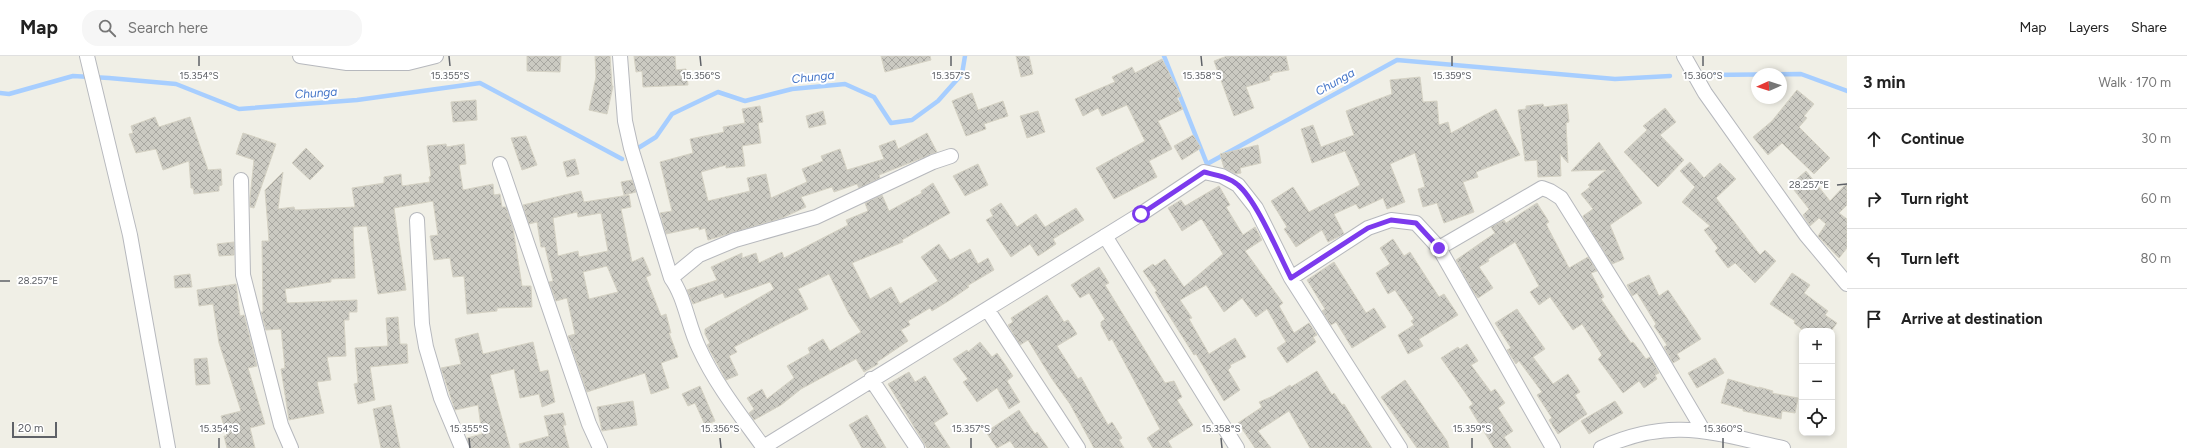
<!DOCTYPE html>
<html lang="en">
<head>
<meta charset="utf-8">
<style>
	:root { --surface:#fff; --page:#f6f6f6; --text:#222; --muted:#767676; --line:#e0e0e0 }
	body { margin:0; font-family:Figtree,sans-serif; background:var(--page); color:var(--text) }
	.controls { position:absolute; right:12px; bottom:12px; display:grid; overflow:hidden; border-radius:8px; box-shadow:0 2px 6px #0003 }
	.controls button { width:36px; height:36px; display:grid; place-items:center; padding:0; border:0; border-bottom:1px solid var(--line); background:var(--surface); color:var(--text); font:20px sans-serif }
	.compass { position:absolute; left:1751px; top:12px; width:36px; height:36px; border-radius:50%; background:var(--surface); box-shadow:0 2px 6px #0003; rotate:267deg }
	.scale { position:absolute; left:12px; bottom:10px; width:45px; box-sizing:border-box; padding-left:4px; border:2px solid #5e6167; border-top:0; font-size:11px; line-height:14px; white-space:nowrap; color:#5e6167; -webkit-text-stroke:3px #fff; paint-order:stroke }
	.stop { position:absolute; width:12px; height:12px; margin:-9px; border:3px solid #7c3aed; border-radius:50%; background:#fff }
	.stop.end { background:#7c3aed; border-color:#fff; box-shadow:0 1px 4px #0008 }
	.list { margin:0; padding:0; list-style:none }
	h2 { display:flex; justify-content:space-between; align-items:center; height:52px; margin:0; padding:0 16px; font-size:17px }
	h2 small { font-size:13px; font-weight:400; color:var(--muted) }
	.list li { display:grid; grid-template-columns:26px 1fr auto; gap:12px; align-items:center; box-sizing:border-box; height:60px; padding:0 16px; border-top:1px solid var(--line) }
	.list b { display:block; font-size:15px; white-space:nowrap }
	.list em { font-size:13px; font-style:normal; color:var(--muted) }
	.icon { flex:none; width:22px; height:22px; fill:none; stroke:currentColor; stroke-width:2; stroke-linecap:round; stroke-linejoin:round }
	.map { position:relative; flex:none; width:1847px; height:392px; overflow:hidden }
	header { display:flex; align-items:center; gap:24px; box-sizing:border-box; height:56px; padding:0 20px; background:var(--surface); border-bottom:1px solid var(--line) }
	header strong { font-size:19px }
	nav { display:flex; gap:22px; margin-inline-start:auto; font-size:14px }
	.search { width:280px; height:36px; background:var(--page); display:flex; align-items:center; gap:10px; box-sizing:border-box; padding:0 14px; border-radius:16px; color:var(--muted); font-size:15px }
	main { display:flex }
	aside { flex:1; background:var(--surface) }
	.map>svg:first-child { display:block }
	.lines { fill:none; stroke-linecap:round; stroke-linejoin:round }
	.stream { stroke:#a7ceff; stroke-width:4.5 }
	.building { fill:url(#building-cross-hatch); stroke:#d5d2c4; fill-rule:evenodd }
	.minor-casing { stroke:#b6b8bd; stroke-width:16 }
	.minor { stroke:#fff; stroke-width:14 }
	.route { stroke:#7c3aed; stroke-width:5 }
	.ticks { fill:none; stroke:#5e6167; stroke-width:1.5 }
	.labels { text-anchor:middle; stroke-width:4; stroke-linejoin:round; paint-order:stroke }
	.water-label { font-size:12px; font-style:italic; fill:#4475c8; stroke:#fff }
	.ticks-label { font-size:10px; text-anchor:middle; fill:#5e6167; stroke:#fff; stroke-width:4; stroke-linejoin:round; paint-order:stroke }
</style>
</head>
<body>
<header>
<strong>Map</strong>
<div class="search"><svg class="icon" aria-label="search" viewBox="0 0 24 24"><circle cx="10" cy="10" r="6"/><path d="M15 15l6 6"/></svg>Search here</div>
<nav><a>Map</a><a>Layers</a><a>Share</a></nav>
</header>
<main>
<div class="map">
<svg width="1847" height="392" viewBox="0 0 1847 392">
	<defs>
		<pattern id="building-cross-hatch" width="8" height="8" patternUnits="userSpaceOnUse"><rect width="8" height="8" fill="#cbcac2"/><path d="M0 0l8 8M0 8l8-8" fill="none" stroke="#a8a7a1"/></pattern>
	</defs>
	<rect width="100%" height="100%" fill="#f0efe6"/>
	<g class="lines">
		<!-- stream -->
		<path class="stream" d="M1164 0 1207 108 1397 4 1615 23 1670 20
			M1707 19 1801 18 1847 35
			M0 37 9 38 73 20 109 22 176 28 239 53 357 44 480 27 622 103
			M635 94 656 81 672 58 718 36 745 45 792 33 845 28 874 41 891 67 912 64 938 45 962 18 965 0"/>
	</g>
	<!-- building -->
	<path class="building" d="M527 0H561L560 16 527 15Z
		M595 0H610L612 30H613L607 58 589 54 596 21Z
		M634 0H675L676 14 686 13 688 29 643 31 642 15 636 16Z
		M881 0H930L931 4 885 16Z
		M1016 0H1029L1033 18 1021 21Z
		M1227 0H1286L1289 14 1272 17V19L1269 20 1270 24 1246 31 1254 52 1234 60 1214 5Z
		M1162 3 1181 40 1177 42 1183 53 1158 65 1172 93 1149 105 1157 121 1114 143 1096 112 1145 85 1127 49 1102 60 1098 52 1083 60 1075 43 1115 26 1112 21 1132 11 1135 17Z
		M1420 21 1423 46 1437 45 1439 69 1448 66 1451 77 1496 53 1520 99 1476 116 1478 121 1463 126 1474 156 1444 167 1437 147 1423 151 1418 133 1425 131 1415 97 1390 108 1405 146 1387 153 1383 142 1359 153 1356 148 1334 158 1344 178 1328 186 1322 174 1296 191 1284 173 1287 171 1271 145 1293 131 1309 156 1360 129 1345 95 1312 107 1301 73 1313 69 1321 91 1354 79 1346 55 1392 38 1390 24Z
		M1797 34 1814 48 1804 60 1807 62 1799 71 1830 102 1814 118 1782 87 1768 99 1753 81 1772 65Z
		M972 37 978 54 1003 45 1008 60 984 68 986 73 966 80 952 45Z
		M476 44 477 64 453 66 451 46Z
		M1543 48 1544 51 1567 48 1569 66 1566 67 1568 107 1560 98 1561 120 1538 121 1537 104 1525 105 1518 54 1526 53V50Z
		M760 50 763 66 758 67 761 87 742 90 745 110 726 112V109L701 116 708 145 750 135 747 122 766 118 771 142 807 126 802 113 823 105 821 100 840 93 847 114 884 103 879 90 895 84 898 93 927 77 937 96 879 119 880 122 859 132 857 128 834 136 832 131 801 141 806 151 782 162 708 184 705 172 699 174V171L666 178 660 157 672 155 660 106 693 97 690 83 724 76 723 71 745 67 742 53Z
		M1665 52 1676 66 1660 79 1684 104 1658 131 1624 96 1647 74 1643 70Z
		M823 55 826 68 809 72 806 60Z
		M1038 55 1045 76 1027 82 1020 60Z
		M155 61 159 71 190 61 208 114 221 113 222 129 219 130V135L194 138 193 132H191L189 105 163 114 156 93 136 97 129 78 133 77 131 70Z
		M243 77 276 88 254 152 250 151V142L254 104 236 98Z
		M1193 79 1201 92 1182 104 1174 90Z
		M526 80 537 109 522 114 511 82Z
		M1599 86 1642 147 1610 169 1624 203 1612 208 1585 165 1583 160 1593 153 1581 138 1590 131 1588 129 1606 114 1571 115Z
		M446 88 447 91 464 88 466 108 459 109 463 134 493 128 494 139 500 138 502 151H506L513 172 522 230H531L532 251 497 252V255L467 258 464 220 453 221 450 202 434 204 430 180 438 179 433 145 394 152 406 234 378 238 367 170 353 171 355 222 331 223V226L285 233 287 247 357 244V256H349V264H344L346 300 327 301 331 324 317 326 324 357 289 364 281 313 285 312 281 273 266 274 261 256H263L262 185H269L265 134 283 116 278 153 294 151 295 154 355 151 352 132 384 127V121L401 118 402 130 430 126 429 121 431 120 427 90Z
		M1258 89 1261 107 1240 112 1241 117 1236 118 1224 112 1220 98Z
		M306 92 324 110 310 124 292 107Z
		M575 103 579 118 567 121 563 106Z
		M1690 106 1704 122 1720 107 1736 123 1716 142 1760 199 1765 194 1776 205 1755 227 1735 207 1728 212 1715 195 1718 192 1704 174 1710 170 1682 146 1695 131 1680 115Z
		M978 108 988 129 965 140 953 120Z
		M1806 115 1830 145 1847 127V149L1839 157 1847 163V192L1839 202 1818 180 1826 168 1819 162 1810 170 1803 159 1809 153 1790 129Z
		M632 124 636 136 624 139 621 126Z
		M933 127 950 157 902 184 903 186 852 207 870 243 891 231 900 248 938 225 921 201 939 188 950 204 970 193 978 208 988 202 994 214 967 230 969 231 950 244 932 255 930 252 908 265 910 269 901 274 908 285 877 306 878 308 864 316 856 303 801 333 781 349 754 364 749 357 754 353 747 342 762 333 767 343 794 322 787 310 810 297 808 292 823 283 830 295 861 276 849 258 829 218 798 233 808 253 734 291 737 296 729 300 738 319 726 324 707 289 710 287 705 278V273L774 233 770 226 725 242 723 237 693 248 687 234 717 224 711 211 742 197V202L756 197 759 207 782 196 784 202 848 169 846 164 868 155 865 147 882 139 889 155 922 137 921 135Z
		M1219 130 1230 149 1226 151 1243 179 1255 171 1262 184 1245 195 1283 247 1279 250 1294 277 1309 267 1317 279 1313 281 1316 286 1287 307 1277 292 1286 286 1267 253 1256 261 1242 242 1224 256 1206 229 1180 244 1192 262 1189 263 1209 298 1235 282 1246 301 1230 309 1231 311 1228 314 1240 334 1224 345 1196 298 1194 299 1163 250 1155 236 1157 235 1143 215 1153 208 1155 210 1165 203 1184 231 1223 198 1203 165 1201 163 1182 175 1168 152 1181 144 1185 150Z
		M581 135 584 146 629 139 631 151 621 153 632 206 643 201 651 219 646 221 661 260 666 258 671 277H669L678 301 661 307 669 332 651 338 645 317 587 336 568 280 575 278 567 242 556 245 549 226 553 225 545 191H541L537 166 529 168 523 149ZM577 156 578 161 601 157 608 195 579 201 578 195 558 200 553 162ZM607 210 618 236 589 243 583 216Z
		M1001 147 1017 171 1036 158 1045 171 1076 152 1084 164 1053 183 1056 188 1038 200 1030 188 1011 201 986 164 993 160 990 154Z
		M1537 147 1549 166 1546 168 1569 212 1588 201 1597 215 1591 217 1604 241 1601 243 1631 287 1633 286 1646 303 1650 301 1659 317 1655 319 1657 323 1644 332 1639 325 1623 337 1598 303 1602 299 1582 268 1573 274 1550 241 1539 249 1530 236 1539 230 1515 186 1488 203 1489 205 1479 211 1493 232 1478 242 1471 232 1456 204 1495 177 1491 171 1504 164 1506 167Z
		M1393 183 1404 200 1410 196 1439 241 1444 238 1458 259 1419 283 1423 290 1408 298 1398 279 1414 269 1411 265 1414 263 1395 234 1388 238 1376 217 1390 208 1380 192Z
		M234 186V199L219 200 217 188Z
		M1334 206 1366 257 1374 252 1386 271 1352 292 1336 266 1331 269 1322 255 1325 253 1307 224Z
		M1099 211 1109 227 1105 229 1165 327 1174 325 1182 341 1177 344 1193 369 1168 385 1172 392H1153L1147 382 1160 373 1112 283 1109 285 1101 270V266L1105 263 1089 237 1080 242 1071 229Z
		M1792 217 1810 229 1804 237 1828 255 1825 259 1837 267 1831 275H1804L1794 267 1795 265 1770 248Z
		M190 218 192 231 175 232 174 220Z
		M1649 219 1659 240 1668 234 1701 283 1677 298 1680 303 1673 307 1664 291 1667 289 1654 270 1656 268 1637 237 1632 240 1627 229Z
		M236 228 240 260 244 259 257 310 248 312 265 368 250 372 255 392H227L224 380H227L221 360 241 355 219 287 213 248 199 250 197 234Z
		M1047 239 1064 266 1068 264 1077 278 1057 290 1078 323 1081 321 1108 369 1112 366 1122 382 1119 384 1124 392H1094L1070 348 1052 323 1028 284 1020 289 1008 269 1013 266 1011 262Z
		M1517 253 1545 293 1533 301 1553 328 1568 318 1580 336 1575 339 1587 358 1558 378 1549 364 1552 362 1537 339 1542 336 1519 305 1516 308 1507 294 1511 292 1495 267Z
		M398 261 400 288H407L408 307 370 311 375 344 358 348 354 328 358 327 355 292 388 290 386 262Z
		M478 277 483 298 533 286 540 316 548 314 555 346 542 351 539 338 520 342 514 313 490 319 510 392H470L467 382 482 378 478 349 455 354 441 312 461 308 455 283Z
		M980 286 992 301 997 297 1013 320 1007 325 1020 346 1009 353 997 332 977 346 963 326 968 323 953 303 967 294 968 296Z
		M1467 288 1478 305 1471 309 1491 336 1495 333 1505 347 1498 352 1513 375 1504 381 1511 392H1494L1469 351 1473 348 1441 302 1458 291 1460 293Z
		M207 302 210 328 196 329 194 303Z
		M1715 302 1724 317 1697 332 1688 317Z
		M1317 315 1332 339 1334 337 1342 349 1344 348 1372 392H1310L1289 355 1258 375 1271 392H1255L1238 367 1262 351 1259 346 1273 340 1290 329 1291 331Z
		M909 316 915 326 925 320 948 358 934 367 950 392H927L888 328Z
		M1728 323 1759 332V331L1773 335 1772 337 1798 342 1795 357 1782 355 1781 363 1743 355V353L1721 347Z
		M1405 324 1447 385 1449 392H1417L1381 341Z
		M700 330 715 365 705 369 695 347 688 350 682 338Z
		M633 345 637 369 602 375 597 351Z
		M1615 345 1623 357 1589 378 1581 365Z
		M391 349 400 392H381L373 353Z
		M1019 354 1035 378 1037 376 1048 392H1015L1010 385 997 392 986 376Z
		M563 357 566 369H563L569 392H520L519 388 549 380 544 360Z
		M867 359 886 392H862L849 369Z"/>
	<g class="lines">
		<!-- minor casing -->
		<g class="minor-casing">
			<path id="minor" d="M87 0 130 179 168 392
				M300 0 347 7H408L436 0
				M620 0 625 65 631 92 671 222
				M1684 0 1705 37 1806 179 1847 228
				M500 108 589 368 600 392
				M241 124 243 219 281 369 291 392
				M417 164 422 268 426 291 441 342 462 392
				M1105 180 1237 392
				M1439 192 1542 132 1550 135 1561 142 1648 281 1703 374
				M1291 222 1368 172 1391 164 1416 167 1439 192 1553 392
				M987 253 1078 392
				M871 323 917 392
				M762 392 1141 158 1204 116 1222 120 1238 129 1256 152 1291 222 1400 392
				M764 392C741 360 716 329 699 292 688 270 685 241 671 222L699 199 735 184 816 161 933 106 951 100
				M1601 392C1671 360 1713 377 1783 392"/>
		</g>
		<!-- minor -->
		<use href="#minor" class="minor"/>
	</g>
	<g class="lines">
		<!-- route -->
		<path class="route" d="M1141 158 1204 116C1216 119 1229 121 1238 129 1257 145 1279 199 1291 222L1368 172 1391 164 1416 167 1439 192"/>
	</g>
	<!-- ticks -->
	<path class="ticks" d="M199 0V10M449 0 450 10M700 0 701 10M951 0V10M1201 0 1202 10M1452 0V10M1703 0V10M1837 129 1847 128M0 225H10M219 382V392M469 382 470 392M720 382 721 392M971 382V392M1221 382 1222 392M1472 382V392M1723 382V392"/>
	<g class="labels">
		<!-- water labels -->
		<g class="water-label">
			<text transform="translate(813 21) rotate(-6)" y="4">Chunga</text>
			<text transform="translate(1335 26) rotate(-29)" y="4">Chunga</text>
			<text transform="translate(316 37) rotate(-4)" y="4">Chunga</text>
		</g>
	</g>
	<g class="ticks-label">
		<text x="199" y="23">15.354°S</text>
		<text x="450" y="23">15.355°S</text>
		<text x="701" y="23">15.356°S</text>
		<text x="951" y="23">15.357°S</text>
		<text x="1202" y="23">15.358°S</text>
		<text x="1452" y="23">15.359°S</text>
		<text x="1703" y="23">15.360°S</text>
		<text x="1809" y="132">28.257°E</text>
		<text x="38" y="228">28.257°E</text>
		<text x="219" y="376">15.354°S</text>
		<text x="469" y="376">15.355°S</text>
		<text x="720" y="376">15.356°S</text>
		<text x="971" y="376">15.357°S</text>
		<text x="1221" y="376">15.358°S</text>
		<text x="1472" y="376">15.359°S</text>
		<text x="1723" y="376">15.360°S</text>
	</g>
</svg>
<div class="controls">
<button>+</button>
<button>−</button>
<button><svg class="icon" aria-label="locate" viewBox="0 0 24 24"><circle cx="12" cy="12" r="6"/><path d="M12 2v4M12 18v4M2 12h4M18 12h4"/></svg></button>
</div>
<svg class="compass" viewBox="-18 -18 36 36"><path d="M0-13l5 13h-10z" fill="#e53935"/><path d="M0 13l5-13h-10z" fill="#767676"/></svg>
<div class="scale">20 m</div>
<div class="stop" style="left:1141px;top:158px"></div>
<div class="stop end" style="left:1439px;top:192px"></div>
</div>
<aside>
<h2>3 min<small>Walk · 170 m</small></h2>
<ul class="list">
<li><svg class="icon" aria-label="ahead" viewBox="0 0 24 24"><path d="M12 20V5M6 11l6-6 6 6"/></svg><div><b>Continue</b></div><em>30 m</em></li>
<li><svg class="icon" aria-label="right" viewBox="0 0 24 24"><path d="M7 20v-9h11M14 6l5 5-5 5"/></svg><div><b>Turn right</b></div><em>60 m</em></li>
<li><svg class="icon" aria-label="left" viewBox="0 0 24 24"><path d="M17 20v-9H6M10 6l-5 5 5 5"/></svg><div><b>Turn left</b></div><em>80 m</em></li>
<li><svg class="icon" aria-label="arrive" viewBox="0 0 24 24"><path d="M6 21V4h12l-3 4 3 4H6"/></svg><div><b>Arrive at destination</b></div></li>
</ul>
</aside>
</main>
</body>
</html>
